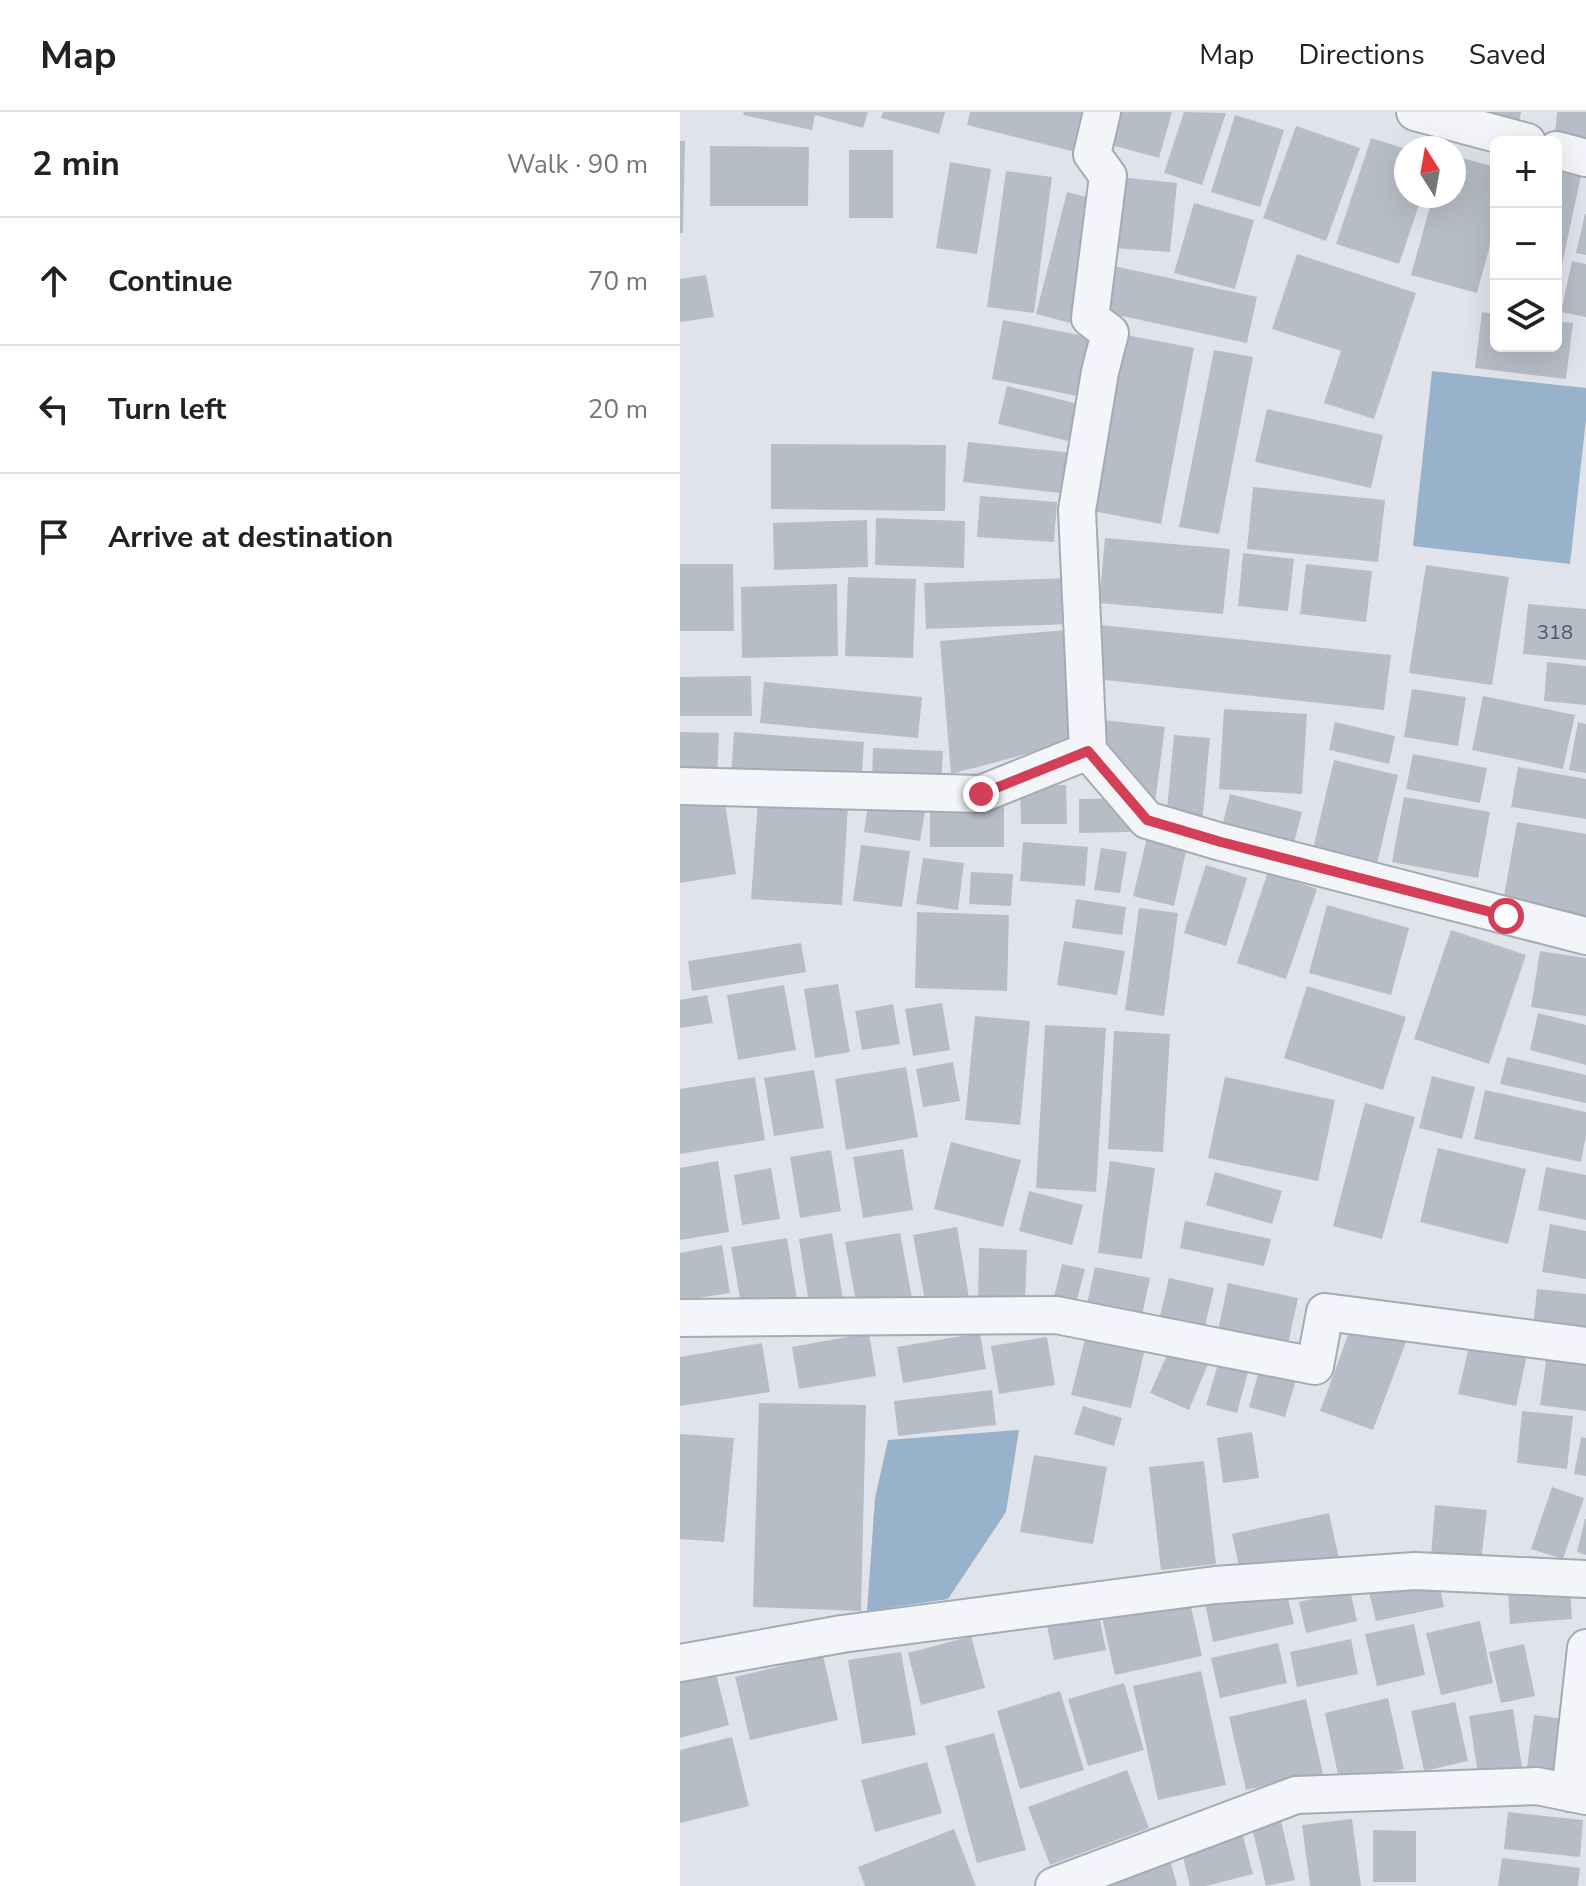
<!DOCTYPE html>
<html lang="en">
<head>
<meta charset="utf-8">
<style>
	:root { --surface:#fff; --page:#f2f2f2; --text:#222; --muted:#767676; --line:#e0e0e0 }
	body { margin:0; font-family:"Nunito Sans",sans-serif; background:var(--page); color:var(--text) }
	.controls { position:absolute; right:24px; top:24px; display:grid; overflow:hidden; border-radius:12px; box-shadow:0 8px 32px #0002 }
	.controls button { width:72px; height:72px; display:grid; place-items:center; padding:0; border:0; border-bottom:2px solid var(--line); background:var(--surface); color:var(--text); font:40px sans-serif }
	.compass { position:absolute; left:714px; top:24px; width:72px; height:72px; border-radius:50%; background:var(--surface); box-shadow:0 8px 32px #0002; rotate:349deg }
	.stop { position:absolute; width:24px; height:24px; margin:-18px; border:6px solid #d43f58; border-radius:50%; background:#fff }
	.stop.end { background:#d43f58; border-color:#fff; box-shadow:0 2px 8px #0008 }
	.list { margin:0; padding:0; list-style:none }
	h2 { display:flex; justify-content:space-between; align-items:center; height:104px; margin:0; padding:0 32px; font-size:34px }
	h2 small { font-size:26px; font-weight:400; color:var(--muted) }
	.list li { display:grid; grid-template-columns:52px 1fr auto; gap:24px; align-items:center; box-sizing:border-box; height:128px; padding:0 32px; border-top:2px solid var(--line) }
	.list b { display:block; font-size:30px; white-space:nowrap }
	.list em { font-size:26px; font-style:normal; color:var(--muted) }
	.icon { flex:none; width:44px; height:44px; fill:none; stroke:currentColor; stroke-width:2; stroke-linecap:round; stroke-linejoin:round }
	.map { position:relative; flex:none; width:906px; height:1774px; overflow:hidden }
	header { display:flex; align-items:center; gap:48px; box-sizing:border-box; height:112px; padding:0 40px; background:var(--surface); border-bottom:2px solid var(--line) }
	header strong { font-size:38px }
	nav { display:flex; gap:44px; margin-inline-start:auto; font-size:28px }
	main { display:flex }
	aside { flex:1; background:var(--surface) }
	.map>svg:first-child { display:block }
	.water { fill:#99b2cb }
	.building { fill:#b7bdc7 }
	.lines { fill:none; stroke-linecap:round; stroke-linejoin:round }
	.street-casing { stroke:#a5abb4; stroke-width:40 }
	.street { stroke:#f3f5f8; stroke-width:36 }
	.route { stroke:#d43f58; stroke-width:10 }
	.labels { text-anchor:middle; stroke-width:6; stroke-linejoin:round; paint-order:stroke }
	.number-label { font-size:20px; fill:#4c5563 }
</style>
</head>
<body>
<header>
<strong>Map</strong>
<nav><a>Map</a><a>Directions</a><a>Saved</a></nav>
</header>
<main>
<aside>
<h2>2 min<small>Walk · 90 m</small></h2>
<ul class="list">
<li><svg class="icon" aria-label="ahead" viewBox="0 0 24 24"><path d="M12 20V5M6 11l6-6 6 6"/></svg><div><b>Continue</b></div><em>70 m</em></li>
<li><svg class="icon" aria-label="left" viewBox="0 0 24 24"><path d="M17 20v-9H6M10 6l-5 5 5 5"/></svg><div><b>Turn left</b></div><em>20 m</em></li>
<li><svg class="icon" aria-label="arrive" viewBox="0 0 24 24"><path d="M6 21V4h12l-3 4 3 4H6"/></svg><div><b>Arrive at destination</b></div></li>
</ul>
</aside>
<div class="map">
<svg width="906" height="1774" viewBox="0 0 906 1774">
	<rect width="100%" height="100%" fill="#e0e4ea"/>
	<!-- water -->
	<path class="water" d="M752 259 906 276V307L890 452 733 434Z
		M339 1318 326 1400 268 1487 187 1499 195 1386 208 1328Z"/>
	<!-- building -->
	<path class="building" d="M64 0H188L183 16 135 3 132 18 63 3Z
		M203 0H265L259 22 201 6Z
		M290 0H406L396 40 287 13Z
		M433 0H492L479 46 424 31Z
		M504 0 546 1 522 73 484 61Z
		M775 0H841L838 16Z
		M877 0H906V26L875 23Z
		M555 3 604 18 580 95 531 80Z
		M616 14 680 36 646 129 583 106Z
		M691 26 726 37V84H742L719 152 656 132Z
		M0 29H5L3 121H0Z
		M30 34 129 35 128 94H30Z
		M169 38H213V106H169Z
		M774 44 816 55V111L797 181 731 163 753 84H774Z
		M270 50 311 57 297 142 256 136Z
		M326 59 372 65 354 201 307 195Z
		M876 59 901 64 877 176H876Z
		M439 65 497 71 490 140 433 136Z
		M387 80 424 90 394 212 356 202Z
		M514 91 574 108 555 177 494 161Z
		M905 102H906V143L896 141Z
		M617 142 736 181 694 307 644 291 661 239 592 217Z
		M892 149 906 152V205L881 200Z
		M429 153 577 185 567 231 419 199Z
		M26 163 34 205 0 210V167Z
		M802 200 816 202V234H876V209L893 211 886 267 795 256Z
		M323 208 414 226 402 285 312 267Z
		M441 222 514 236 481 412 407 398Z
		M534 238 573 245 539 422 499 415Z
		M327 274 398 292 388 329 318 312Z
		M587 297 703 323 691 376 575 350Z
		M288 330 394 341 389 382 283 370Z
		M91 332 266 333 265 399 91 397Z
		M573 375 705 388 698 450 567 437Z
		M300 384 377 390 374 430 297 425Z
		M196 406 285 409 284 456 195 453Z
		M187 408 188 455 94 458 93 411Z
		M425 426 550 437 543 502 419 491Z
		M563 441 614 447 608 499 558 494Z
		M0 452H53L54 519H0Z
		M626 452 692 459 686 510 620 502Z
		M746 453 829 465 812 573 729 561Z
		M168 465 236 467 233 546 165 544Z
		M391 466 393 512 246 517 244 471Z
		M157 472 158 544 62 546 61 475Z
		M848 492 906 497V548L843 542Z
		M421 513 711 543 704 598 415 567Z
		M386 518 400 628 271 662 260 529Z
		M867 550 906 554V593L864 589Z
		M71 564 72 604H0V565Z
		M84 570 242 585 238 626 80 611Z
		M732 577 786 585 778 634 724 625Z
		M803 584 895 603 883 657 792 638Z
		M544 597 627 602 622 682 539 677Z
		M415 607 485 615 474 698 411 636Z
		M655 610 715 624 709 652 649 638Z
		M898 610 906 612V661L889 658Z
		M0 620 39 621 37 667 0 666Z
		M54 620 184 630 181 673 51 664Z
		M494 623 530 626 522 713 486 709Z
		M193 636 263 639 261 675 192 672Z
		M733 642 807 656 800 691 726 677Z
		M654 648 718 663 695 760 631 745Z
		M838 655 906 667V707L831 695Z
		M340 673H386L387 712H341Z
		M550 682 622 700 611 742 540 723Z
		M44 685 56 762 0 771V692Z
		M189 685 246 694 240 729 184 720Z
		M724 685 810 700 798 766 712 750Z
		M449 686 450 720 399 721V687Z
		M78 688 168 694 162 793 71 787Z
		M250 688 324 689V735H250Z
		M837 710 906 722V811L822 796Z
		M467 726 507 735 494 794 453 784Z
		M343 730 408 735 405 774 340 769Z
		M181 733 230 739 222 795 173 789Z
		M421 736 447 740 440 781 414 778Z
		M243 746 284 751 278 798 236 792Z
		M526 753 567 766 546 834 504 821Z
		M291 760 333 762 331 794 289 792Z
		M588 760 637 777 606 867 557 851Z
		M396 787 446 795 442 823 392 816Z
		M647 793 729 816 711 883 629 861Z
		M459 796 498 801 484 904 445 898Z
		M237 800 329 803 327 879 235 876Z
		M771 818 846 843 809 952 734 927Z
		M384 829 445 839 437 883 377 873Z
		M121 831 126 860 12 879 8 849Z
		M860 839 906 846V904L851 895Z
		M158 872 170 940 135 946 124 877Z
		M104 873 116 938 58 948 47 883Z
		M627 874 726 905 703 978 604 946Z
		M27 883 33 911 0 916V888Z
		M262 891 270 938 233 944 225 897Z
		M213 892 220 932 182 938 175 899Z
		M858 901 906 913V953L850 938Z
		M295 904 350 909 340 1013 285 1008Z
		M365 913 426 916 416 1080 356 1076Z
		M434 919 490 922 483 1040 428 1037Z
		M827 945 906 963V991L820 972Z
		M273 950 280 989 243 995 236 957Z
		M226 955 238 1025 166 1038 155 967Z
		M134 958 144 1016 94 1024 84 966Z
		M752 964 795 975 782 1027 739 1016Z
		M75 965 85 1028 0 1042V977Z
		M545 965 655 988 638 1069 528 1046Z
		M805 978 906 1000V1023L901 1050 794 1027Z
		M685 991 735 1005 702 1127 653 1114Z
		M271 1030 341 1048 323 1115 254 1097Z
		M758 1036 846 1057 828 1132 740 1110Z
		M223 1037 233 1098 183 1106 173 1045Z
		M151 1038 161 1099 120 1106 110 1045Z
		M38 1049 49 1120 0 1128V1056Z
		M430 1049 475 1056 462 1147 418 1141Z
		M866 1055 906 1063V1108L858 1098Z
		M91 1056 100 1107 62 1113 54 1063Z
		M535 1060 602 1079 592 1112 526 1093Z
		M349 1079 403 1093 392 1133 339 1119Z
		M505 1109 591 1127 584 1154 500 1136Z
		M870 1112 906 1119V1167L862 1160Z
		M277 1115 289 1186 246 1194 233 1123Z
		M152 1121 164 1193 130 1198 119 1127Z
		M220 1121 232 1186 177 1195 165 1130Z
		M107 1126 118 1194 63 1203 51 1135Z
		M42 1133 50 1181 0 1189V1141Z
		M299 1136 347 1138 345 1191 298 1190Z
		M382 1152 405 1157 393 1203 371 1197Z
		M415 1155 470 1166 459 1218 404 1206Z
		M489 1166 534 1176 521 1231 476 1220Z
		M548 1171 618 1186 605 1246 535 1233Z
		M857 1177 906 1182V1223L853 1217Z
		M674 1207 727 1227 693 1318 640 1299Z
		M189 1221 196 1264 119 1277 112 1235Z
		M300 1221 306 1257 223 1271 217 1235Z
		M406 1223 465 1237 451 1296 391 1283Z
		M367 1225 375 1273 319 1282 311 1234Z
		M790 1230 847 1243 836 1294 778 1282Z
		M82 1231 90 1280 0 1294V1245Z
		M490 1236 528 1252 509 1298 470 1281Z
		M867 1242 906 1247V1299L860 1293Z
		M581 1251 618 1261 605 1305 569 1295Z
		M538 1252 568 1260 557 1301 526 1293Z
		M312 1278 316 1313 218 1324 214 1289Z
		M79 1291 186 1293 181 1499 73 1495Z
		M403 1294 442 1306 434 1334 394 1322Z
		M842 1299 893 1304 887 1357 837 1351Z
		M572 1320 579 1366 543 1371 537 1326Z
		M0 1322 54 1326 44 1430 0 1427Z
		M901 1325 906 1326V1364L894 1362Z
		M354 1343 427 1355 413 1432 340 1420Z
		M524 1349 536 1452 481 1458 469 1355Z
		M872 1375 904 1386 883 1447 851 1437Z
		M755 1393 807 1398 801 1449 751 1445Z
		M649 1401 659 1447 562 1468 552 1422Z
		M905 1407H906V1443L897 1440Z
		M758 1465 764 1495 696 1509 689 1480Z
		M605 1473 614 1512 533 1530 525 1491Z
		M890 1475 892 1507 830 1512 828 1480Z
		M670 1478 677 1509 626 1521 619 1490Z
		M509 1486 522 1544 435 1563 422 1505Z
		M418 1499 426 1538 374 1548 366 1509Z
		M800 1509 813 1571 761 1583 746 1521Z
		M734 1512 745 1563 697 1574 685 1522Z
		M291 1524 305 1576 241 1593 228 1541Z
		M671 1527 678 1562 617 1575 610 1540Z
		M598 1531 607 1571 540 1586 531 1546Z
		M844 1532 855 1584 821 1591 809 1540Z
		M221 1540 236 1623 182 1632 168 1548Z
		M143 1544 158 1608 70 1628 55 1565Z
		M35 1558 49 1613 0 1626V1567Z
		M521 1559 546 1673 478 1688 453 1574Z
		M444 1571 464 1638 408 1654 388 1587Z
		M380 1579 404 1658 340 1677 317 1599Z
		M708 1586 724 1657 660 1672 645 1601Z
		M626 1587 643 1662 566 1678 549 1605Z
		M775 1590 788 1649 744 1659 731 1599Z
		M833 1597 842 1655 798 1662 789 1604Z
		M854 1603 885 1607 876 1668 846 1663Z
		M314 1621 346 1738 297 1751 265 1634Z
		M52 1625 69 1694 0 1711V1638Z
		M247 1650 262 1701 195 1720 181 1668Z
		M447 1658 469 1716 370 1753 348 1695Z
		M828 1700 903 1708 900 1745 824 1737Z
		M672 1707 681 1774H630L622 1713Z
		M601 1709 615 1768 586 1774 572 1716Z
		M560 1713 573 1762 526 1774H510L499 1728Z
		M274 1717 296 1774H185L178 1755Z
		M693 1718 736 1719V1770H693Z
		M489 1743 497 1774H429L426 1759Z
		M822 1746 900 1756 898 1774H818Z"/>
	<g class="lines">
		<!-- street casing -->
		<g class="street-casing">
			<path id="street" d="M422 0 412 42 428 64 410 206 430 221 420 260 397 398 408 639 467 708 541 730 906 824
				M735 0 847 30
				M876 38 906 46
				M0 674 301 682 408 639
				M0 1206 376 1203 635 1254 645 1200 906 1234
				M0 1551 162 1522 535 1473 735 1459 906 1467
				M890 1681 906 1536
				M374 1774 616 1683 857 1674 906 1684"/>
		</g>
		<!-- street -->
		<use href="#street" class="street"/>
	</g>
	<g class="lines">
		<!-- route -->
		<path class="route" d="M301 682 408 639 467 708 541 730 826 804"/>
	</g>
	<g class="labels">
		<!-- number labels -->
		<g class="number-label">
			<text x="875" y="527">318</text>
		</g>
	</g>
</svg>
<div class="controls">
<button>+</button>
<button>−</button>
<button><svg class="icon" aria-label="layers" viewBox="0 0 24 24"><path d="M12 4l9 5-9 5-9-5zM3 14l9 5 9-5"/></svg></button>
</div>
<svg class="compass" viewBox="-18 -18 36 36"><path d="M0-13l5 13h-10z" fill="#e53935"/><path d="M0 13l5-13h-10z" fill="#767676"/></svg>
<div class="stop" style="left:826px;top:804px"></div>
<div class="stop end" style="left:301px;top:682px"></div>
</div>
</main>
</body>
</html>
